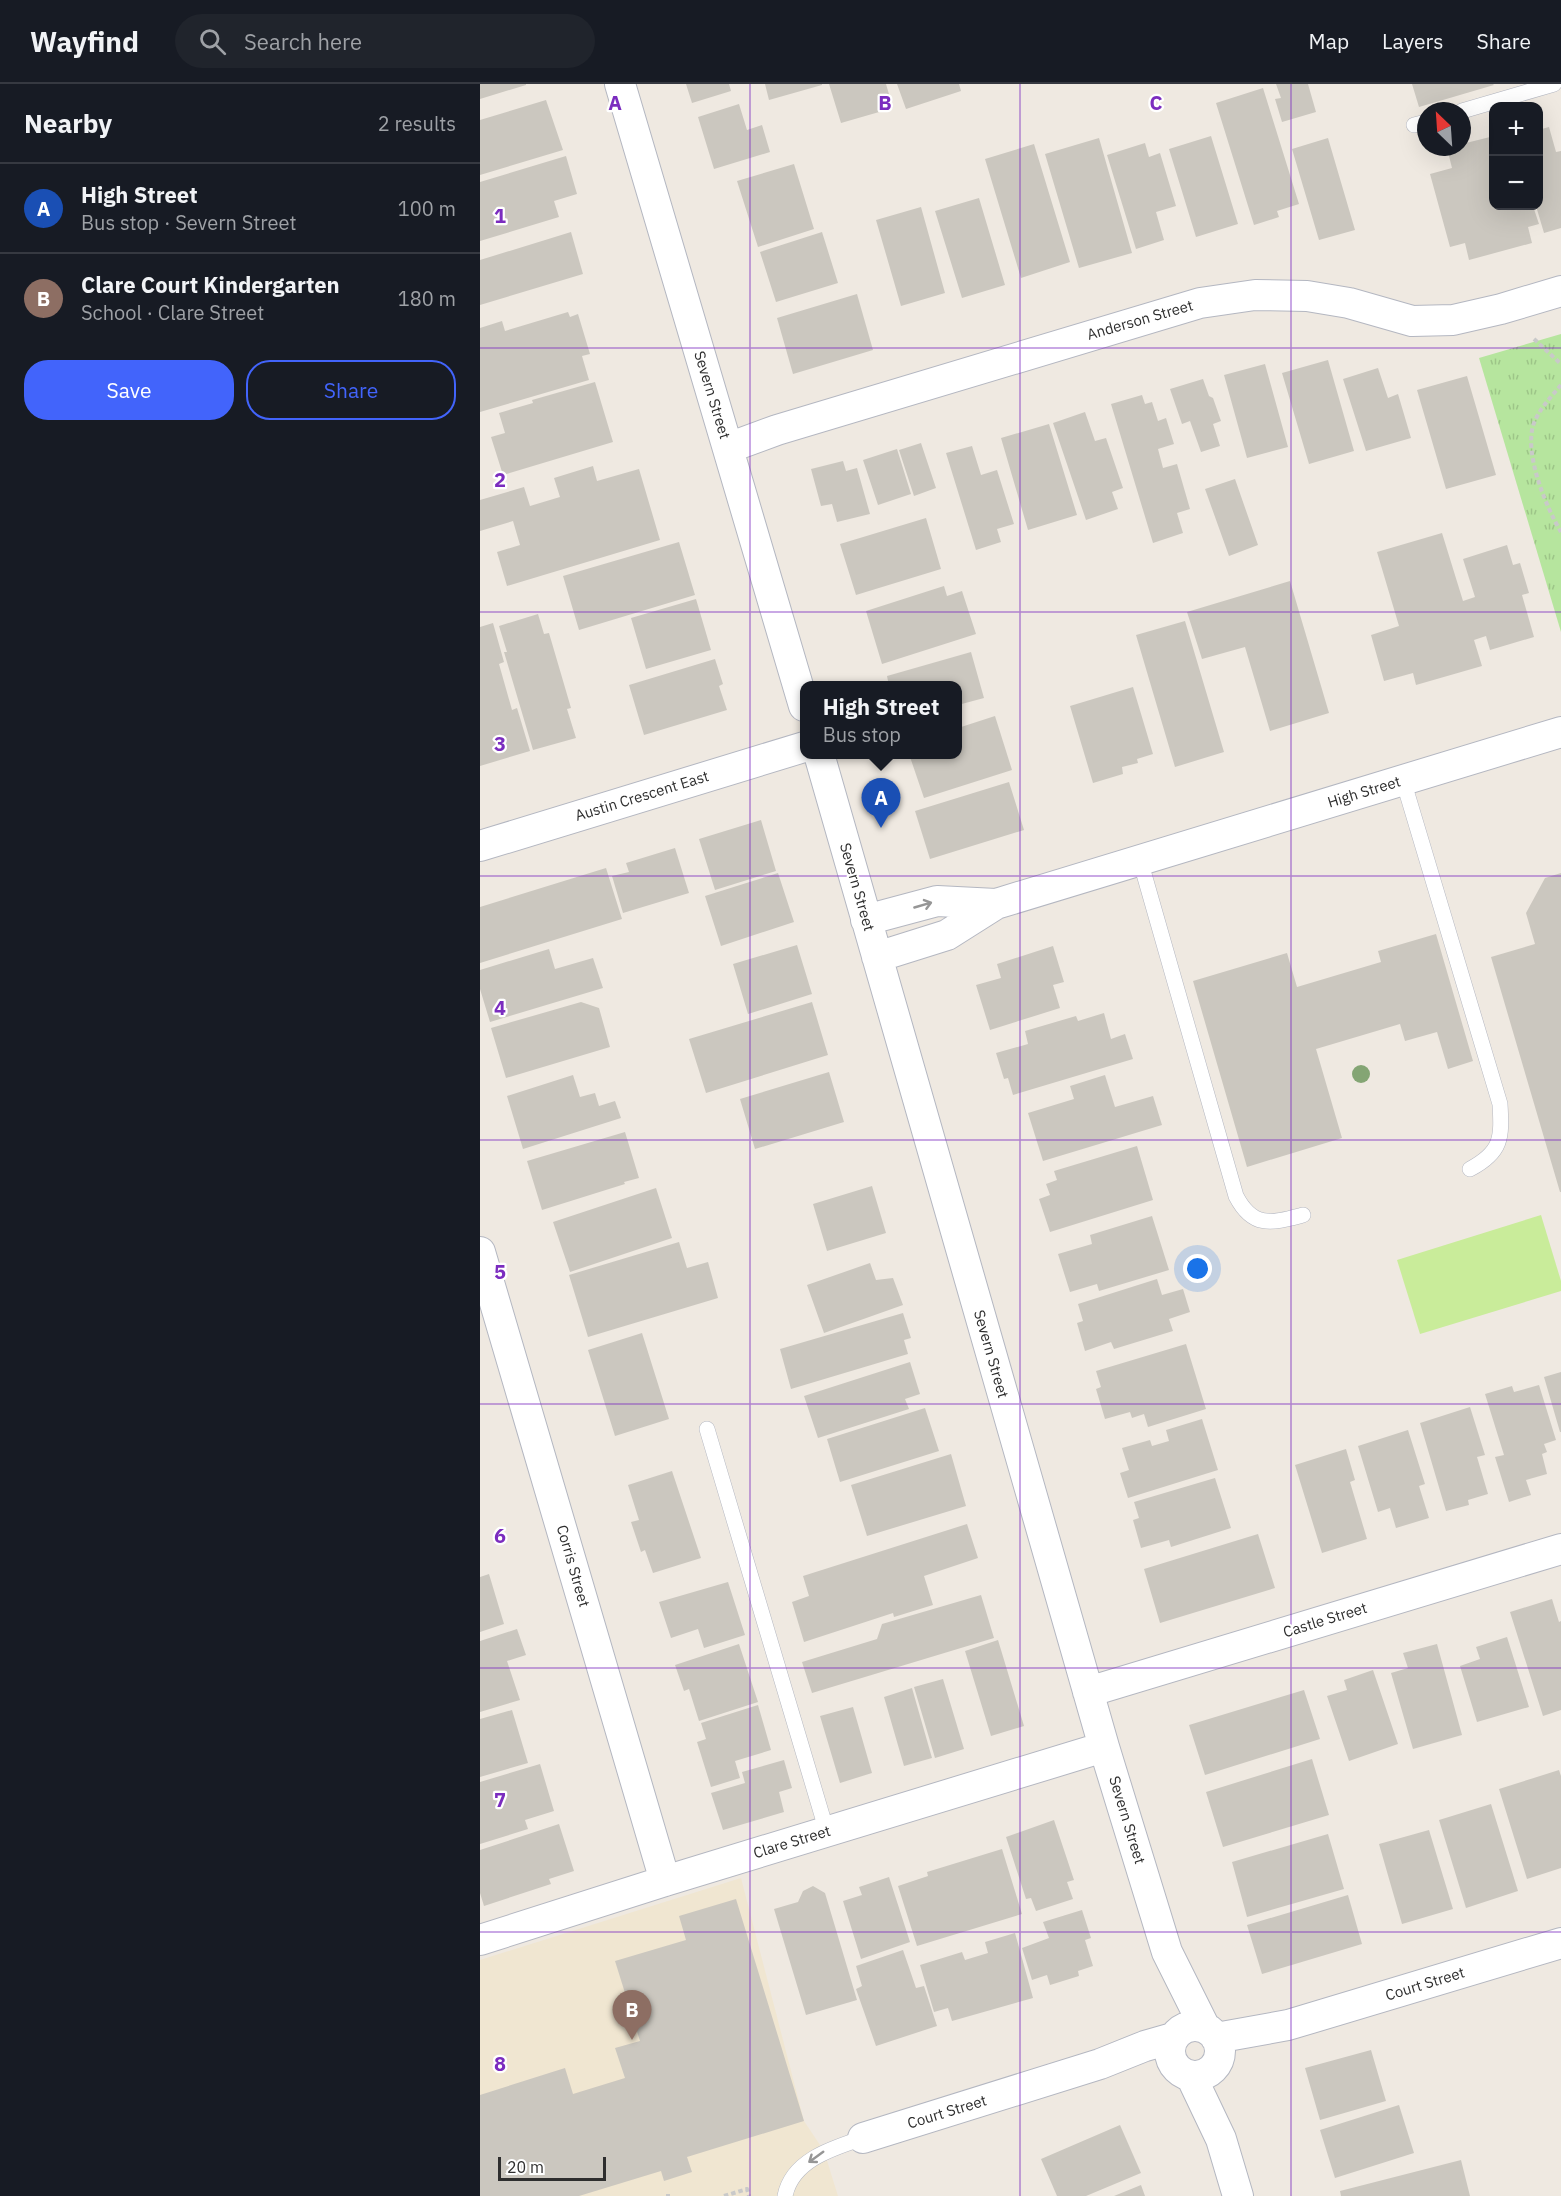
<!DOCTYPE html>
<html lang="en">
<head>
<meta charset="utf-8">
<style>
	:root { --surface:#171b24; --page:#20242c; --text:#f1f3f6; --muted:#9ea1a6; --line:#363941; --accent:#4264fb }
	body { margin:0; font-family:"IBM Plex Sans",sans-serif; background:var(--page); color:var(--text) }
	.controls { position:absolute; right:18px; top:18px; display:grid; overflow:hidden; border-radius:12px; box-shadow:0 6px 24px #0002 }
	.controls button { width:54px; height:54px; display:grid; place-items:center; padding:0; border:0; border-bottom:2px solid var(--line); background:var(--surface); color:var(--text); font:30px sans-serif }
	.compass { position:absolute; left:937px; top:18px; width:54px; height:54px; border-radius:50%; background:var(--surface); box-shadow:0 6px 24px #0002; rotate:335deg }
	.scale { position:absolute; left:18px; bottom:15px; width:108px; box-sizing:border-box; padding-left:6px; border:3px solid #2e2e2e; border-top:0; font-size:16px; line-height:21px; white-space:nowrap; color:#2e2e2e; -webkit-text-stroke:4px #fff; paint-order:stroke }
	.you { position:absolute; left:718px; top:1185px; width:21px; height:21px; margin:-15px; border:4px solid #fff; border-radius:50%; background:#1a73e8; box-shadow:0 0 0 9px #1a73e833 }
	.badge { display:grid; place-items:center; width:39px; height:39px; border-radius:50%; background:var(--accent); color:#fff; font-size:20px; font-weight:700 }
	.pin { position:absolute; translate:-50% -50px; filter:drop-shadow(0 2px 3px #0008) }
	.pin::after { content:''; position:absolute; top:32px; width:21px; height:18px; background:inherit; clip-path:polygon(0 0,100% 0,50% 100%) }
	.popup { position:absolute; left:320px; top:597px; width:162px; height:78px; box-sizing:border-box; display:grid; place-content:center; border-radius:12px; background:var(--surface); filter:drop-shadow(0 2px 4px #0005); font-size:20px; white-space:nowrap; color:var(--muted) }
	.popup b { font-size:22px; color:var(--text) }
	.popup::after { content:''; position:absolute; left:50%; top:100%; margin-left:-12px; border:12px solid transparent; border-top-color:var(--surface) }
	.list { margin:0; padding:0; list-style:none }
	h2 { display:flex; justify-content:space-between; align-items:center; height:78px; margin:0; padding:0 24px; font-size:26px }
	h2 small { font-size:20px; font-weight:400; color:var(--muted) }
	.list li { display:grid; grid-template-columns:39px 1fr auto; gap:18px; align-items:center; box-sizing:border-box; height:90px; padding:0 24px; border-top:2px solid var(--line) }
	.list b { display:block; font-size:22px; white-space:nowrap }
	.list p { margin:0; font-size:20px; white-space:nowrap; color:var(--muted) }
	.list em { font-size:20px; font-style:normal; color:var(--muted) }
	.actions { display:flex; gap:12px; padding:18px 24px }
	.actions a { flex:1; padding:14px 0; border:2px solid var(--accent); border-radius:24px; text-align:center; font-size:21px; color:var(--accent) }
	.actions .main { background:var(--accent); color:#fff }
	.icon { flex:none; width:33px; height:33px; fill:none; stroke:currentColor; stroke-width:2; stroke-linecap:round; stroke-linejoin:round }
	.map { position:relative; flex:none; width:1081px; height:2112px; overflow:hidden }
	header { display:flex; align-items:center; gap:36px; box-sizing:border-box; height:84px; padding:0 30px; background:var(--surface); border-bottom:2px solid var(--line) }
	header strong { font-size:28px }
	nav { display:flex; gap:33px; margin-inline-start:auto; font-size:21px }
	.search { width:420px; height:54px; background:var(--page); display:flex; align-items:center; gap:15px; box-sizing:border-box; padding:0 21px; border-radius:33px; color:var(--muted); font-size:22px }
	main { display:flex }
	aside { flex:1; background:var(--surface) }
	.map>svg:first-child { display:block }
	.education { fill:#f0e6d1 }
	.park { fill:url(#park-tufts) }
	.pitch { fill:#c9ec9a }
	.building { fill:#cbc7bf }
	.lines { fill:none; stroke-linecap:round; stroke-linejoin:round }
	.lane-casing { stroke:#b4b7c1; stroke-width:16 }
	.street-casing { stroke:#b4b7c1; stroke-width:32 }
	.path { stroke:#c9c9c9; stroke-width:4; stroke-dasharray:4.5 3; stroke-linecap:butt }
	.lane { stroke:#fff; stroke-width:15 }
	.street { stroke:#fff; stroke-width:30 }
	.tree { fill:#84a574 }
	.oneway { stroke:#969696 }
	.grid { fill:none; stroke:#7b2cbf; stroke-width:1.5; stroke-opacity:0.55 }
	.labels { text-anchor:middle; stroke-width:4.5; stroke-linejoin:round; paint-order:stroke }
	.street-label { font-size:15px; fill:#2e2e2e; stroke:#fff }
	.grid-label { font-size:20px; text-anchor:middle; font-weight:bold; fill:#7b2cbf; stroke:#fff; stroke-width:4.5; stroke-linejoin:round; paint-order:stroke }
</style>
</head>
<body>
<header>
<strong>Wayfind</strong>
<div class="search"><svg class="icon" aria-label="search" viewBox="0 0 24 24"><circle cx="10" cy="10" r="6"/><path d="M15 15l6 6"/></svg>Search here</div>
<nav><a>Map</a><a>Layers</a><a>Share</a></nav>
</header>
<main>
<aside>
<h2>Nearby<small>2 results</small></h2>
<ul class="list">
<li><span class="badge" style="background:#1a4fb4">A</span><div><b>High Street</b><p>Bus stop · Severn Street</p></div><em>100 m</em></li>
<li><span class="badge" style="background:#8d6e63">B</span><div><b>Clare Court Kindergarten</b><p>School · Clare Street</p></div><em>180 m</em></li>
</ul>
<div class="actions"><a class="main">Save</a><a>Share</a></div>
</aside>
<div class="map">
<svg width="1081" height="2112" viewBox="0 0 1081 2112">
	<defs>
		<pattern id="park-tufts" width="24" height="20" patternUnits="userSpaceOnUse" patternTransform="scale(1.5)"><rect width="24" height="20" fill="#b6e59e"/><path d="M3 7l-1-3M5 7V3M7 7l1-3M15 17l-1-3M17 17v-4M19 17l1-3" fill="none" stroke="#9dc588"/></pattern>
	</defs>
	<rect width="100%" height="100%" fill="#efe9e1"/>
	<!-- education -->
	<path class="education" d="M261 1794 324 2037 344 2067 358 2112H0V1876Z"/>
	<!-- park -->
	<path class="park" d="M1081 250V548L999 274Z"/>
	<!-- pitch -->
	<path class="pitch" d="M1061 1131 1081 1197V1207L940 1250 917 1176Z"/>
	<!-- building -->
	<path class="building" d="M0 0H46V1L0 15Z
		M206 0H249L251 7 212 19Z
		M285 0H342V1L289 16Z
		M349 0H406L413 24 361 39Z
		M417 0H479L481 7 426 25Z
		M796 0H828L836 28 802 38 795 15 801 14Z
		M932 0H1013L1014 1 939 23Z
		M783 4 819 120 797 127 799 133 774 141 736 19Z
		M66 16 83 66 0 91V36Z
		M259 20 267 46 282 41 290 68 234 85 218 33Z
		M1069 43 1076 68 1081 67V144L1064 149 1056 122H1058V46Z
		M731 52 758 140 716 153 689 65Z
		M1010 53 1014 66V122H1053L1059 140 1048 143 1052 159 989 176 985 159 970 163 950 90 972 84 967 64 982 63V60Z
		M619 54 652 169 599 184 565 70Z
		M848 54 875 146 839 156 812 65Z
		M665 59 669 73 680 69 696 122 676 128 684 156 656 165 627 71Z
		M554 60 590 178 541 194 505 75Z
		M86 72 97 110 74 117 79 133 0 157V98Z
		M314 80 334 145 278 163 257 97Z
		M499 114 525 201 482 214 455 127Z
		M441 123 465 209 421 222 396 136Z
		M91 148 103 190 0 221V176Z
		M342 148 358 199 296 218 280 168Z
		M377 210 393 266 313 290 297 234Z
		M88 228 90 233 98 230 110 270 102 272 109 296 0 328V244L22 237 25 247Z
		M848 276 874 367 829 380 802 289Z
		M785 280 808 363 767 374 744 291Z
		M898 284 908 314 918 310 931 354 886 367 863 295Z
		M987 292 1016 391 966 405 937 306Z
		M723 295 729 312 733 314 741 337 733 340 740 362 721 368 710 337 702 340 690 305Z
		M115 298 133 358 23 391 11 353 25 349 19 329 53 319 52 316Z
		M662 311 665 320 672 318 678 337 686 334 694 360 678 365 683 384 697 380 710 425 697 429 703 449 673 459 631 320Z
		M605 328 615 357 626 354 643 404 632 408 638 425 606 436 573 339Z
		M569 340 597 431 548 446 521 354Z
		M441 359 456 404 434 412 419 366Z
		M492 362 501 391 517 386 534 440 517 445 521 458 496 466 466 369Z
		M417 365 431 410 398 421 383 376Z
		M363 377 366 387 377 384 390 430 357 438 352 420 341 422 331 385Z
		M113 382 117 397 159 385 180 456 27 502 17 468 40 461 33 437 0 447V416L44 403 50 422 80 413 74 394Z
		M755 395 778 461 749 472 725 405Z
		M446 434 461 485 376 511 360 460Z
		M962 449 983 517 995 513 983 475 1027 461 1033 481 1040 479 1049 509 1042 511 1054 553 1010 566 1006 552 994 556 1002 582 936 601 933 589 904 597 891 551 919 542 897 468Z
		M199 458 215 511 99 546 83 492Z
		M810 497 849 629 790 647 765 563 722 575 707 528Z
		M464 502 467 512 482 507 496 550 402 580 386 527Z
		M216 515 231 566 166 585 151 534Z
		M58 530 64 550 69 549 91 624 87 625 96 654 53 666 24 568H27L19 542Z
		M705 537 744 668 695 683 656 551Z
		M13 539 24 578 19 580 32 626 37 624 50 667 0 682V543Z
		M491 568 504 614 478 621V602H409L407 592Z
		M235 575 243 600 239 602 247 626 164 651 149 601Z
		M653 603 673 670 657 675 658 679 642 683 643 690 613 699 590 622Z
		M515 632 532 686 444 714 429 670H478V644Z
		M529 698 544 746 450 775 435 727Z
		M281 736 296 787 235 806 219 755Z
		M195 764 209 809 143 829 132 792 149 788 146 779Z
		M126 784 142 835 0 879V823Z
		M298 789 314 838 241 862 225 812Z
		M1081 789V1108H1080L1011 873 1055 860 1046 829 1065 794Z
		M956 850 993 977 968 985 957 948 925 957 920 940 836 965 862 1054 767 1083 713 897 807 869 817 903 901 878 898 867Z
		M317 861 332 910 268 930 253 880Z
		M573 862 584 898 573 901 580 924 510 946 496 901 521 894 517 880Z
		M69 865 75 885 113 874 123 904 10 938 0 905V886Z
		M101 918 119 924 130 963 26 994 11 944Z
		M332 918 348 971 226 1009 209 955Z
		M624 929 631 955 645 950 653 975 533 1011 528 994 524 995 516 969 548 960 545 947 596 932 598 937Z
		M349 988 364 1038 275 1065 260 1015Z
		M93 991 100 1013 115 1009 119 1022 135 1017 141 1034 43 1065 27 1012Z
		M625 991 635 1023 673 1012 682 1041 563 1077 548 1029 594 1015 590 1002Z
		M145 1048 159 1094 144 1098 145 1100 62 1126 47 1077Z
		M657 1062 673 1116 570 1148 559 1115 570 1111 566 1100 577 1096 574 1087Z
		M392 1102 406 1149 347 1167 333 1120Z
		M176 1104 192 1154 90 1188 73 1138Z
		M672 1132 689 1186 619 1207 617 1200 590 1208 578 1170 612 1160 610 1151Z
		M199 1158 207 1184 228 1178 238 1214 108 1253 89 1191Z
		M390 1179 396 1196 413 1194 423 1221 344 1249 327 1201Z
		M677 1195 682 1211 703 1205 710 1228 689 1235 693 1247 634 1265 631 1258 605 1267 597 1239 603 1237 598 1220Z
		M423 1229 431 1254 424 1256 428 1270 311 1305 300 1265Z
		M162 1249 189 1335 135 1352 108 1266Z
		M706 1260 726 1325 668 1343 664 1330 652 1334 650 1328 625 1335 616 1305 621 1303 616 1287Z
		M430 1278 440 1310 425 1315 429 1325 338 1354 324 1312Z
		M1081 1288V1348H1080L1064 1293Z
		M1059 1301 1076 1356 1064 1360 1067 1368 1062 1370 1067 1390 1046 1396 1051 1411 1029 1418 1015 1373 1024 1371 1005 1310 1032 1302 1034 1308Z
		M990 1323 1005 1371 997 1373 1008 1410 988 1416 989 1421 966 1427 940 1339Z
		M445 1324 459 1367 360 1398 347 1355Z
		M722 1335 738 1386 648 1414 640 1389 649 1386 642 1364 670 1356 672 1362 689 1357 686 1346Z
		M928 1346 945 1400 939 1402 949 1434 916 1444 910 1424 898 1428 878 1362Z
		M866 1365 875 1396 870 1398 887 1455 842 1469 815 1381Z
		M471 1370 486 1422 387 1452 371 1401Z
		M192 1387 221 1474 173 1489 165 1466 161 1468 151 1438 159 1436 148 1401Z
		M735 1394 751 1444 691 1463 689 1456 661 1464 653 1436 659 1434 654 1418Z
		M487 1440 498 1474 444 1492 453 1521 414 1533 413 1529 324 1558 312 1518 329 1512 323 1492Z
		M778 1450 795 1504 680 1539 664 1485Z
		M9 1490 24 1540 0 1548V1493Z
		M248 1498 265 1551 224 1564 218 1545 191 1554 179 1518Z
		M501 1511 514 1554 332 1609 322 1578 397 1555 402 1540Z
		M1072 1515 1079 1538 1081 1537V1626L1063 1632 1030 1528Z
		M37 1545 46 1571 27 1577 40 1616 0 1628V1557Z
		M1027 1553 1049 1623 997 1638 980 1582 1000 1575 996 1563Z
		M518 1556 544 1642 511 1652 485 1567Z
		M259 1560 278 1618 219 1637 209 1605 204 1607 195 1581Z
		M957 1560 982 1651 933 1665 911 1589 928 1584 923 1569Z
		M893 1586 918 1660 869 1677 847 1612 867 1606 864 1596Z
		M463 1595 484 1665 455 1674 434 1603Z
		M432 1604 452 1674 424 1682 404 1613Z
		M824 1606 840 1655 725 1691 709 1641Z
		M278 1621 291 1666 255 1677 260 1694 231 1703 217 1658 226 1655 221 1639Z
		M373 1623 392 1689 360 1699 340 1632Z
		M32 1626 48 1679 0 1693V1635Z
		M832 1675 849 1731 743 1763 726 1708Z
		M304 1676 312 1704 299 1708 304 1728 243 1746 231 1709 265 1699 262 1688Z
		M60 1680 74 1727 45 1736 48 1745 0 1760V1698Z
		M1079 1686 1081 1692V1784L1047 1795 1019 1705Z
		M1011 1720 1038 1807 986 1824 959 1736Z
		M574 1736 594 1796 587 1798 593 1815 556 1827 551 1814 546 1815 526 1753Z
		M79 1740 94 1787 69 1795 71 1800 4 1822 0 1809V1766Z
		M949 1746 973 1825 922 1840 899 1760Z
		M848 1750 864 1805 767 1833 752 1778Z
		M522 1765 542 1830 437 1862 418 1802 448 1792 447 1788Z
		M409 1793 430 1858 381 1875 363 1817 382 1811 379 1803Z
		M333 1802 345 1809 377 1916 326 1931 294 1825 318 1818 323 1807Z
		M868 1811 882 1860 782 1890 767 1841Z
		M256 1815 324 2037 207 2073 212 2088 184 2097 181 2087 99 2112H0V2011L85 1984 93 2010 145 1994 135 1964 160 1957 135 1877 206 1856 199 1832Z
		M602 1826 611 1854 605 1856 613 1882 598 1887 599 1892 570 1901 567 1891 552 1896 542 1864 569 1854 563 1838Z
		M535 1849 553 1914 472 1937 468 1924 454 1928 440 1881 482 1868 485 1876 508 1869 505 1858Z
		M423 1866 436 1904 444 1902 457 1942 396 1962 376 1905 382 1902 376 1882Z
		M891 1966 906 2017 840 2036 825 1984Z
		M919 2021 934 2069 855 2094 840 2046Z
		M640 2041 661 2089 606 2112H577L561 2075Z
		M981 2076 990 2112H861L860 2107Z
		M661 2101 665 2112H634Z"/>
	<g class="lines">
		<!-- lane casing -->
		<g class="lane-casing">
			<path id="lane" d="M982 27 1074 0
				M934 41 946 38
				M923 696 1020 1020C1022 1054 1022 1068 990 1085
				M660 776 756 1112C773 1145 792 1139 823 1131
				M227 1345 347 1748
				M305 2112C312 2076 353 2064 383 2054"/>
		</g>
		<!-- street casing -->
		<g class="street-casing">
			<path id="street" d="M140 0 324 622
				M248 364 297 346 720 219 775 211 827 212 869 219 932 237 973 236 1021 225 1081 207
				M339 670 624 1663 687 1868 725 1944
				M0 762 324 663
				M386 836 457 817 516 820
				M397 873 467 851 516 820 1081 648
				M0 1168 185 1797
				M608 1608 1081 1465
				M0 1856 185 1797 624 1663
				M690 1967a25 25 0 1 1 50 0a25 25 0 1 1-50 0Z
				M736 1954 808 1941 1081 1859
				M711 1992 741 2055 758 2112
				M383 2054 620 1980 665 1962 693 1954"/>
		</g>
		<!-- path -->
		<path class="path" d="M1054 255 1081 280
			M1081 301C1071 313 1060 324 1054 339 1043 368 1066 423 1081 448
			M186 2112H190
			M244 2112 267 2105 269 2112"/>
		<!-- lane -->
		<use href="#lane" class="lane"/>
		<!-- street -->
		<use href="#street" class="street"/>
	</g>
	<!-- trees -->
	<circle class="tree" cx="881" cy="990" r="9"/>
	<!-- one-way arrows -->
	<defs><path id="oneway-shaft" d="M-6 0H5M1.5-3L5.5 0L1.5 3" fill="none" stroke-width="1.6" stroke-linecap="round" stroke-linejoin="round" transform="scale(1.5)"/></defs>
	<g class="oneway">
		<use href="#oneway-shaft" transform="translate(443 821) rotate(-16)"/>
		<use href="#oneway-shaft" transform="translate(336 2073) rotate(144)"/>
	</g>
	<!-- grid -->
	<path class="grid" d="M270 0V2112M540 0V2112M811 0V2112M0 264H1081M0 528H1081M0 792H1081M0 1056H1081M0 1320H1081M0 1584H1081M0 1848H1081"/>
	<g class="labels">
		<!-- street labels -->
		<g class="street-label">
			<text transform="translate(660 236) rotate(-16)" y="5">Anderson Street</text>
			<text transform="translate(232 311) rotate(73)" y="5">Severn Street</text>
			<text transform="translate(884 708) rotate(-17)" y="5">High Street</text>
			<text transform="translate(162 712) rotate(-17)" y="5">Austin Crescent East</text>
			<text transform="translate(377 803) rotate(74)" y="5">Severn Street</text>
			<text transform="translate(511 1270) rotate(74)" y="5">Severn Street</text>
			<text transform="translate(93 1482) rotate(74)" y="5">Corris Street</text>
			<text transform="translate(845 1536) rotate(-17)" y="5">Castle Street</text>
			<text transform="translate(647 1736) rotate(73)" y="5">Severn Street</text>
			<text transform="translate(312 1758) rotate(-17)" y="5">Clare Street</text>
			<text transform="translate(945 1900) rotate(-17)" y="5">Court Street</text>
			<text transform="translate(467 2028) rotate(-17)" y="5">Court Street</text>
		</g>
	</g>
	<g class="grid-label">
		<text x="135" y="26">A</text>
		<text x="405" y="26">B</text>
		<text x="676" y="26">C</text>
		<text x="20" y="139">1</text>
		<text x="20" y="403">2</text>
		<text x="20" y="667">3</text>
		<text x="20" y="931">4</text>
		<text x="20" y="1195">5</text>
		<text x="20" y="1459">6</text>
		<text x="20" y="1723">7</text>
		<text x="20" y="1987">8</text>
	</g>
</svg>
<div class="controls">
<button>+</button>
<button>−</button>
</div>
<svg class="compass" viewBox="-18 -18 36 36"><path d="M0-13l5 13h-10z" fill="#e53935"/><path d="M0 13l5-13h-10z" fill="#9ea1a6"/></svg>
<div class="scale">20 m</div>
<div class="you"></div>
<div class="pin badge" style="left:401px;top:744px;background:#1a4fb4">A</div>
<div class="popup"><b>High Street</b>Bus stop</div>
<div class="pin badge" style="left:152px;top:1956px;background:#8d6e63">B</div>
</div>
</main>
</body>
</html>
